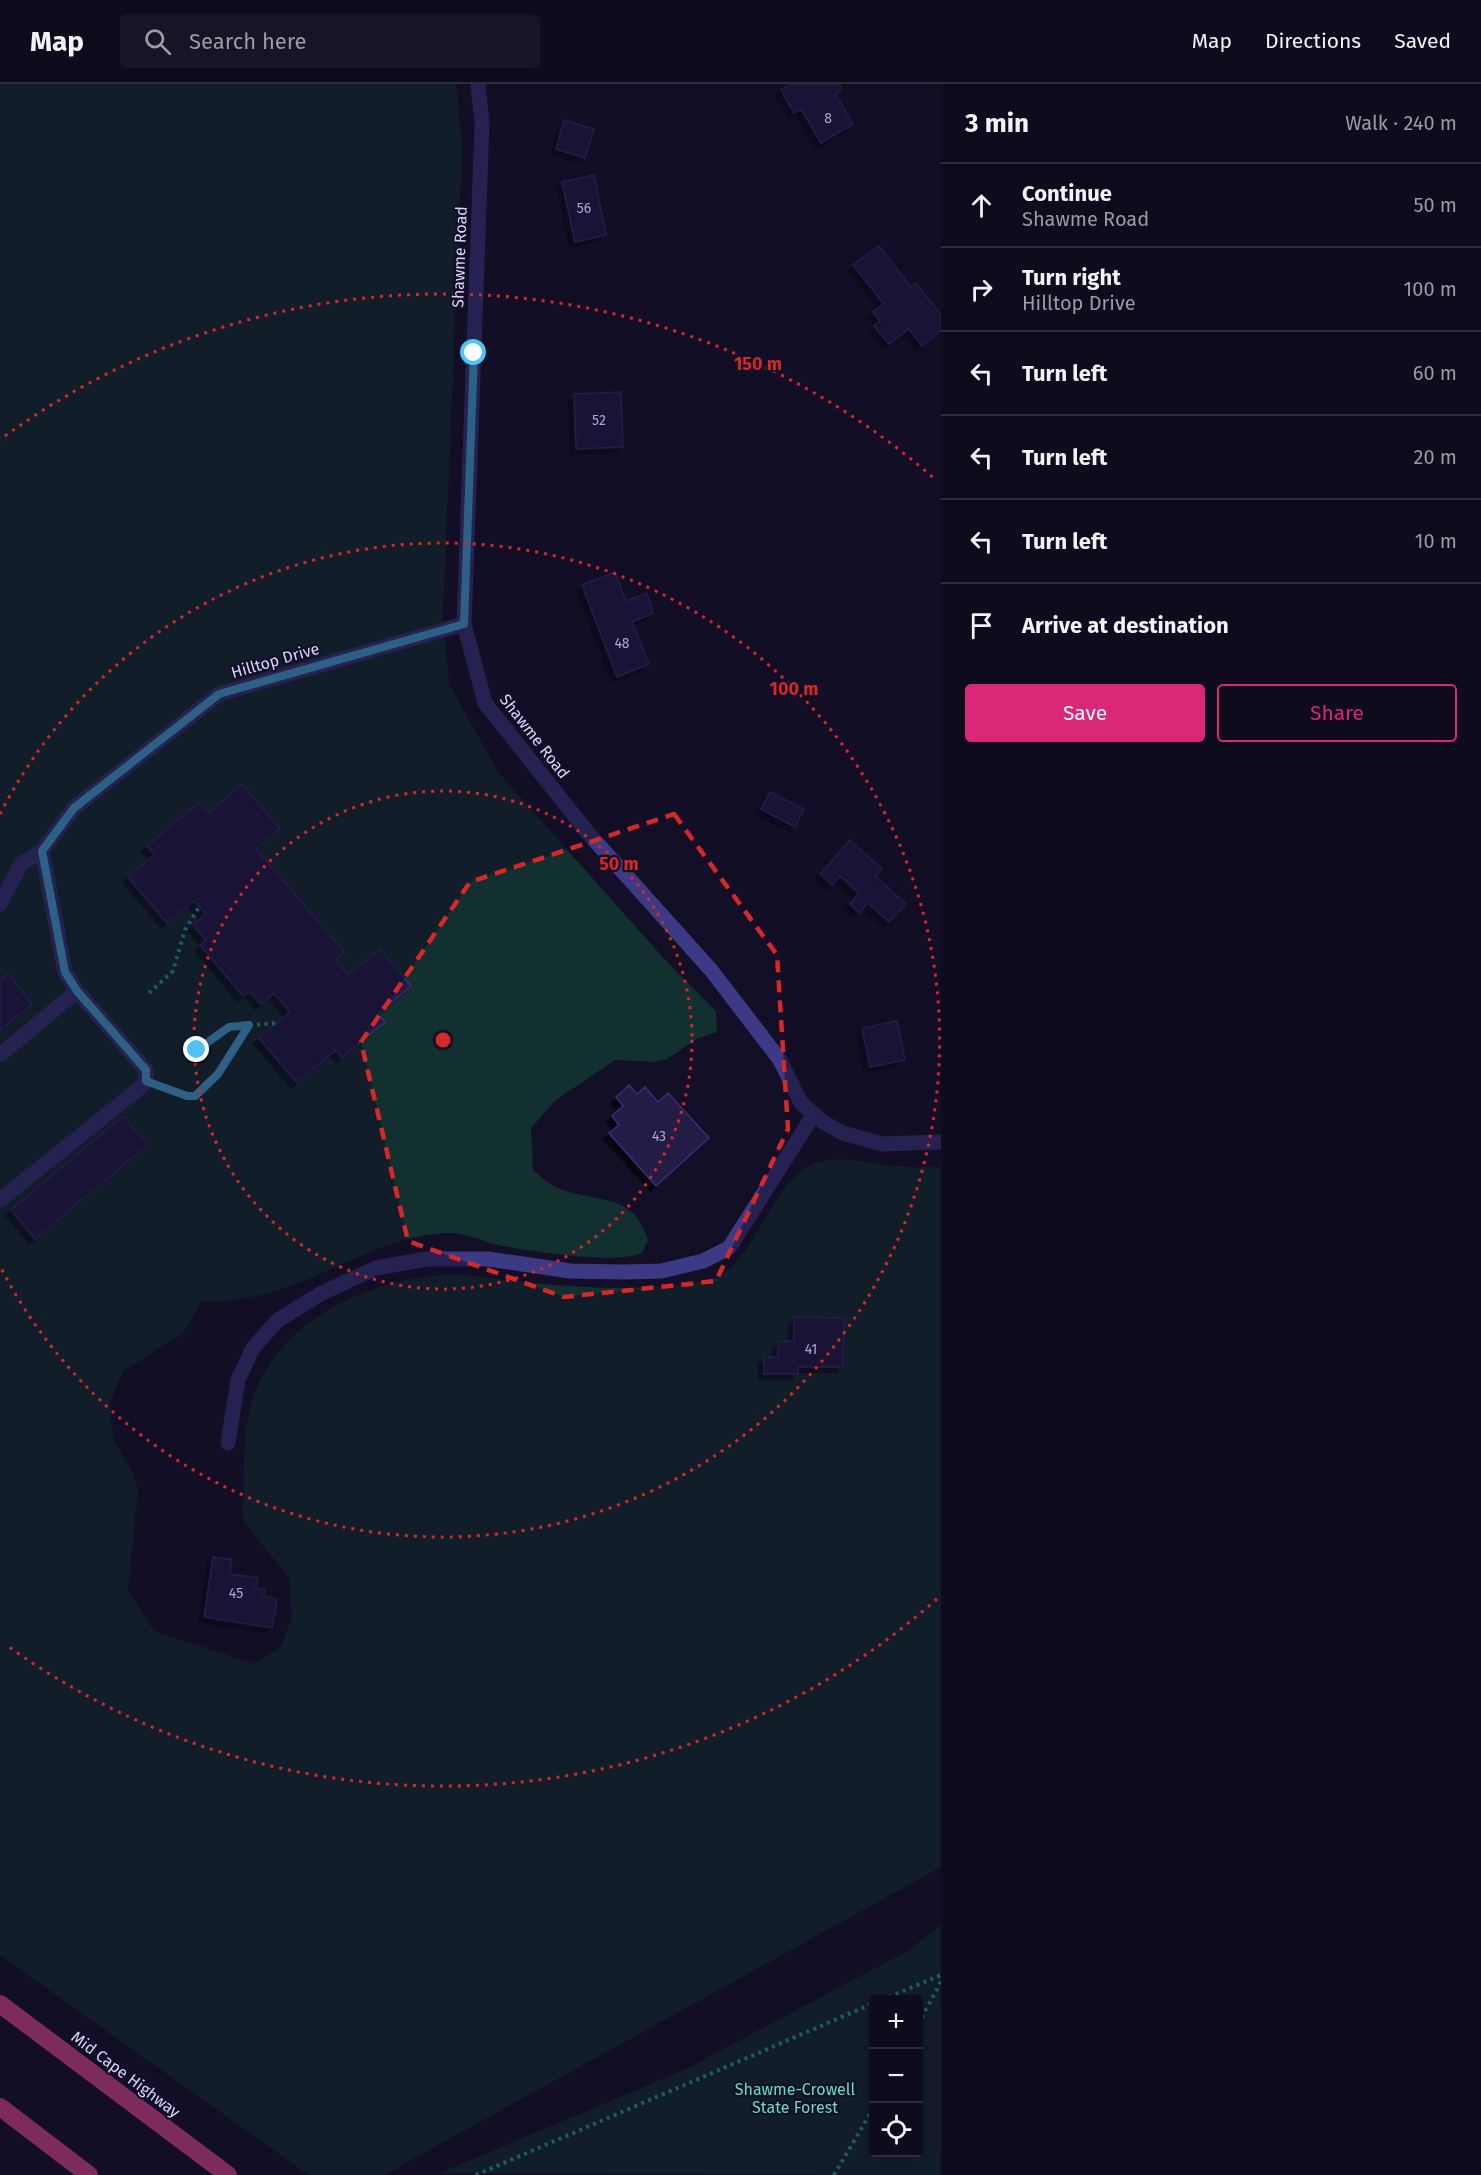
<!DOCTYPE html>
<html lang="en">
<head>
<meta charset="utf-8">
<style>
	:root { --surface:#0e0b1c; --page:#171425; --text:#f1f3f6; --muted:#9b9ba3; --line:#2e2b3b; --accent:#db2777 }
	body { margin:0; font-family:"Fira Sans",sans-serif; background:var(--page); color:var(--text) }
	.controls { position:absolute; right:18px; bottom:18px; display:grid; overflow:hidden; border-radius:6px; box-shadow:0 3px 15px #0003 }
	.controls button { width:54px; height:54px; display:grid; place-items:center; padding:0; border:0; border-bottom:2px solid var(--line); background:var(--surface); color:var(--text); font:30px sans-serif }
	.stop { position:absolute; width:18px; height:18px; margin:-14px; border:4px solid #4fc3f7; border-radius:50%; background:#fff }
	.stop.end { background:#4fc3f7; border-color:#fff; box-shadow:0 2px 6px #0008 }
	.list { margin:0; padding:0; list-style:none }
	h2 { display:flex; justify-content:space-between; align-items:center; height:78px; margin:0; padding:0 24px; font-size:26px }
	h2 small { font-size:20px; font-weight:400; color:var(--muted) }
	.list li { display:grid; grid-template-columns:39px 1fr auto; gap:18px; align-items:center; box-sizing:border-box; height:84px; padding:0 24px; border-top:2px solid var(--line) }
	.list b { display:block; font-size:22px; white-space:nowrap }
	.list p { margin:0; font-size:20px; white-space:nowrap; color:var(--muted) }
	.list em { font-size:20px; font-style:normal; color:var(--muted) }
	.actions { display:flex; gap:12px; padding:18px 24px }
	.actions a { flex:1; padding:14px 0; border:2px solid var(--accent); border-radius:6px; text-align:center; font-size:21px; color:var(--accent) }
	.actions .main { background:var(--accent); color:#fff }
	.icon { flex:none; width:33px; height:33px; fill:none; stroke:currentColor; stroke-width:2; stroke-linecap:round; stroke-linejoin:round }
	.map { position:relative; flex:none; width:941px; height:2091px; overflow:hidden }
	header { display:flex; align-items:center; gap:36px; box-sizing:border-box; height:84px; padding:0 30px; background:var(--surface); border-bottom:2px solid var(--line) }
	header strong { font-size:28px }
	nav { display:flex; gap:33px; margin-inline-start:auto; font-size:21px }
	.search { width:420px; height:54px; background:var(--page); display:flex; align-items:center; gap:15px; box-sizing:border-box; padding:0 21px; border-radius:6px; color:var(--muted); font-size:22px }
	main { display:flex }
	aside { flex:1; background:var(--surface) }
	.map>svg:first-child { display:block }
	.green { fill:#12302f; fill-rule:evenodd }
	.building { fill:#241b47; stroke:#3b2d73; stroke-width:1.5; filter:url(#shadow) }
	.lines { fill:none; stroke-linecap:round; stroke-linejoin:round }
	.path { stroke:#2fb8b0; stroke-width:4; stroke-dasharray:3 4.5; stroke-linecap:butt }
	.service { stroke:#3d3a85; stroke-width:15 }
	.minor { stroke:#3d3a85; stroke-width:15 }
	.motorway { stroke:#ff4fa3; stroke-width:18 }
	.route { stroke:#4fc3f7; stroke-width:8 }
	.marked { fill:none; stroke:#d62828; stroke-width:4.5; stroke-dasharray:12 8; stroke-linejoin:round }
	.ring { fill:none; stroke:#d62828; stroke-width:3; stroke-dasharray:3 6 }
	.labels { text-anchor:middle; stroke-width:4.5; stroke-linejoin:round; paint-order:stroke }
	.number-label { font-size:14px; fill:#aca6d1 }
	.street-label { font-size:16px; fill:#d9d4ff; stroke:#130f26 }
	.park-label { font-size:16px; fill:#5fe0c0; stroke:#130f26 }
	.centre { fill:#d62828; stroke:#130f26; stroke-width:3 }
	.ring-label { font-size:18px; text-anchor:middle; font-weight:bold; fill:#d62828; stroke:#130f26; stroke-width:4.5; stroke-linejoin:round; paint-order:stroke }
</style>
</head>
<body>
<header>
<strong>Map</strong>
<div class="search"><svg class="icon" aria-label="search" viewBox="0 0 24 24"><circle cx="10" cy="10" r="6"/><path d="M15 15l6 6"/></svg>Search here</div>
<nav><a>Map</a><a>Directions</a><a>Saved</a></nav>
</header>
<main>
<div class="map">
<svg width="941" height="2091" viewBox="0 0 941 2091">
	<defs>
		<filter id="shadow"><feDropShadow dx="-5.5" dy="5.5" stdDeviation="0" flood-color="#0009"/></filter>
	</defs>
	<rect width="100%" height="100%" fill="#130f26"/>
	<!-- green -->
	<path class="green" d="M0 0H456L462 61 443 532 449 600 498 688 668 879 716 927 717 948 697 955 667 975 655 978 615 976 556 1016 531 1044 533 1086C540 1091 547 1099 555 1103 592 1120 633 1105 648 1156L642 1169C614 1181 530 1167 498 1161 480 1157 465 1148 446 1149 392 1152 345 1181 296 1200 269 1211 232 1218 202 1218L183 1249 123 1287 109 1320 114 1358 132 1387 138 1406 128 1506 154 1547 254 1580 280 1564 292 1534 289 1494 243 1436C245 1405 242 1371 247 1339 262 1244 362 1194 450 1191 474 1190 500 1196 524 1198 577 1204 666 1209 717 1194 722 1193 727 1187 731 1183 761 1157 780 1085 822 1077 846 1072 871 1080 895 1082 910 1084 926 1083 941 1083V1783L384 2091H309L0 1871Z
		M941 1841V2091L440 2089 684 1986 906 1868ZM874 1916H918V2068H874Z"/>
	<!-- building -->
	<path class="building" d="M791 0H839L842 5 835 10 853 40 821 59 801 25 794 29 781 6Z
		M564 36 594 45 585 74 556 65Z
		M594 91 606 151 575 158 562 98Z
		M879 162 911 203 916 199 941 231V247L922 262 909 245 889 260 874 242 880 237 873 228 884 220 853 181Z
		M621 308 623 363 576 365 574 310Z
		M615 488 626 517 647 509 653 529 632 538 649 580 617 593 582 501Z
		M242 700 280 745 256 765 345 869 336 876 348 891 380 865 411 902 378 930 385 938 342 974 336 966 297 999 259 954 290 928 274 909 261 920 249 907 243 912 200 861 206 856 193 841 206 830 194 817 167 839 128 793 155 770 147 762 199 718 208 729Z
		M770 708 804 725 795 743 761 725Z
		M850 756 882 785 875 792 906 820 889 838 868 819 859 829 850 820 859 809 840 792 832 801 820 790Z
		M8 890 32 920 0 947V897Z
		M897 937 905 976 870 983 862 944Z
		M629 1001 637 1010 645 1003 658 1018 668 1009 709 1054 656 1102 609 1049 619 1041 612 1032 623 1022 616 1013Z
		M123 1032 148 1061 35 1155 11 1126Z
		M794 1233 844 1234 843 1283H798V1290H764V1273H778L779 1257H794Z
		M213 1473 232 1476 230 1490 258 1494 256 1504 265 1506 264 1512 277 1515 272 1544 204 1533Z"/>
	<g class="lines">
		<!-- path -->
		<path class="path" d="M149 909 173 887 185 846 199 823
			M197 966 229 943 277 939
			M167 1005C175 1008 185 1014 194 1012 212 1008 240 958 248 941
			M882 1916 941 1891
			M918 1940 941 1898
			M476 2091 874 1919
			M834 2091 874 2023"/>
		<!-- service -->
		<path class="service" d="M0 820 21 780 42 767 65 888 77 907 146 986V997L142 1002 0 1116
			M0 971 77 907
			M228 1359 238 1296 253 1264 278 1236 322 1209 376 1184 427 1175H488L570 1187 623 1188 661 1187 703 1177 729 1164 814 1030"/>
		<!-- minor -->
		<path class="minor" d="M478 0 482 40 464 540 485 619 588 749 711 886 780 976 801 1019 823 1038 843 1049 882 1060 941 1058
			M42 767 74 724 219 610 464 540"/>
		<!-- motorway -->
		<path class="motorway" d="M0 1920 228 2091
			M0 2023 89 2091"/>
	</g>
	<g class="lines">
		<!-- route -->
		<path class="route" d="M197 966 229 943 249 941 218 990 195 1012H187L146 997V986L77 907 65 888 42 767 74 724 219 610 464 540 474 269"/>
	</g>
	<!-- marked area -->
	<path d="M0 0H941V2091H0ZM674 730 777 871 788 1045 716 1197 564 1213 408 1157 361 958 470 798Z" fill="#130f26" fill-opacity=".55" fill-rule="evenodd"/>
	<path class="marked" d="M674 730 777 871 788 1045 716 1197 564 1213 408 1157 361 958 470 798Z"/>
	<!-- distance rings -->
	<g class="ring">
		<circle cx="443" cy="956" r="249"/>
		<path d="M0 730A497 497 0 1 1 0 1182"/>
		<path d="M937 1515A746 746 0 0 1 5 1560M5 352A746 746 0 0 1 937 397"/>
	</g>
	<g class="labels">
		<!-- number labels -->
		<g class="number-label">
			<text x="828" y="39">8</text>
			<text x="584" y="129">56</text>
			<text x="599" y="341">52</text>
			<text x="622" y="564">48</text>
			<text x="659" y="1057">43</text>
			<text x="811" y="1270">41</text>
			<text x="236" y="1514">45</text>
		</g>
		<!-- street labels -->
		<g class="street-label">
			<text transform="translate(459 173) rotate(-88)" y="6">Shawme Road</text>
			<text transform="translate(275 576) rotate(-16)" y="6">Hilltop Drive</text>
			<text transform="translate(535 652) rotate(52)" y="6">Shawme Road</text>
			<text transform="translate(126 1990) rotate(37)" y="6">Mid Cape Highway</text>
		</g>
		<!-- park labels -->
		<g class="park-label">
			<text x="795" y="2011">Shawme-Crowell<tspan x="795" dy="18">State Forest</tspan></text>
		</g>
	</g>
	<circle cx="443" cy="956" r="9" class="centre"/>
	<g class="ring-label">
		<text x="758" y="286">150 m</text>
		<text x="794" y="611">100 m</text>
		<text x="619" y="786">50 m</text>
	</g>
</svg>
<div class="controls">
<button>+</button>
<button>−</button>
<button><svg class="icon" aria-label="locate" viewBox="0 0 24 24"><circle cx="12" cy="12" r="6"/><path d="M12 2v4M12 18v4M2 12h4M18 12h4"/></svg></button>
</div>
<div class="stop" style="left:474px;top:269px"></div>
<div class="stop end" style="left:197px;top:966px"></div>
</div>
<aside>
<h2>3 min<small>Walk · 240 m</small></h2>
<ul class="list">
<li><svg class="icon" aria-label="ahead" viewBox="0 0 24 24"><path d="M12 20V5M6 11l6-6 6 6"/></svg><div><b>Continue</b><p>Shawme Road</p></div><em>50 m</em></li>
<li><svg class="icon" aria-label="right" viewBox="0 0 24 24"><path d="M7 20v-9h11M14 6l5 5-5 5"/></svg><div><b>Turn right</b><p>Hilltop Drive</p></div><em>100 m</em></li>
<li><svg class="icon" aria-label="left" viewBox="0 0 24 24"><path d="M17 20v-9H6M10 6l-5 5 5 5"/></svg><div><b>Turn left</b></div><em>60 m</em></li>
<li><svg class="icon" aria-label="left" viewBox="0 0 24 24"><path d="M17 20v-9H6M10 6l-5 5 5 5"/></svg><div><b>Turn left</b></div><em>20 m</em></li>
<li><svg class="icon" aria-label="left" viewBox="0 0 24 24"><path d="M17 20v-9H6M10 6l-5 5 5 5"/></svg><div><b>Turn left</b></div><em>10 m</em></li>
<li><svg class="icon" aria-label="arrive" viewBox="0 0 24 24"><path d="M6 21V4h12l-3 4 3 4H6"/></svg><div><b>Arrive at destination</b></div></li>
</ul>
<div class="actions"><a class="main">Save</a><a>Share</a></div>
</aside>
</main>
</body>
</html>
